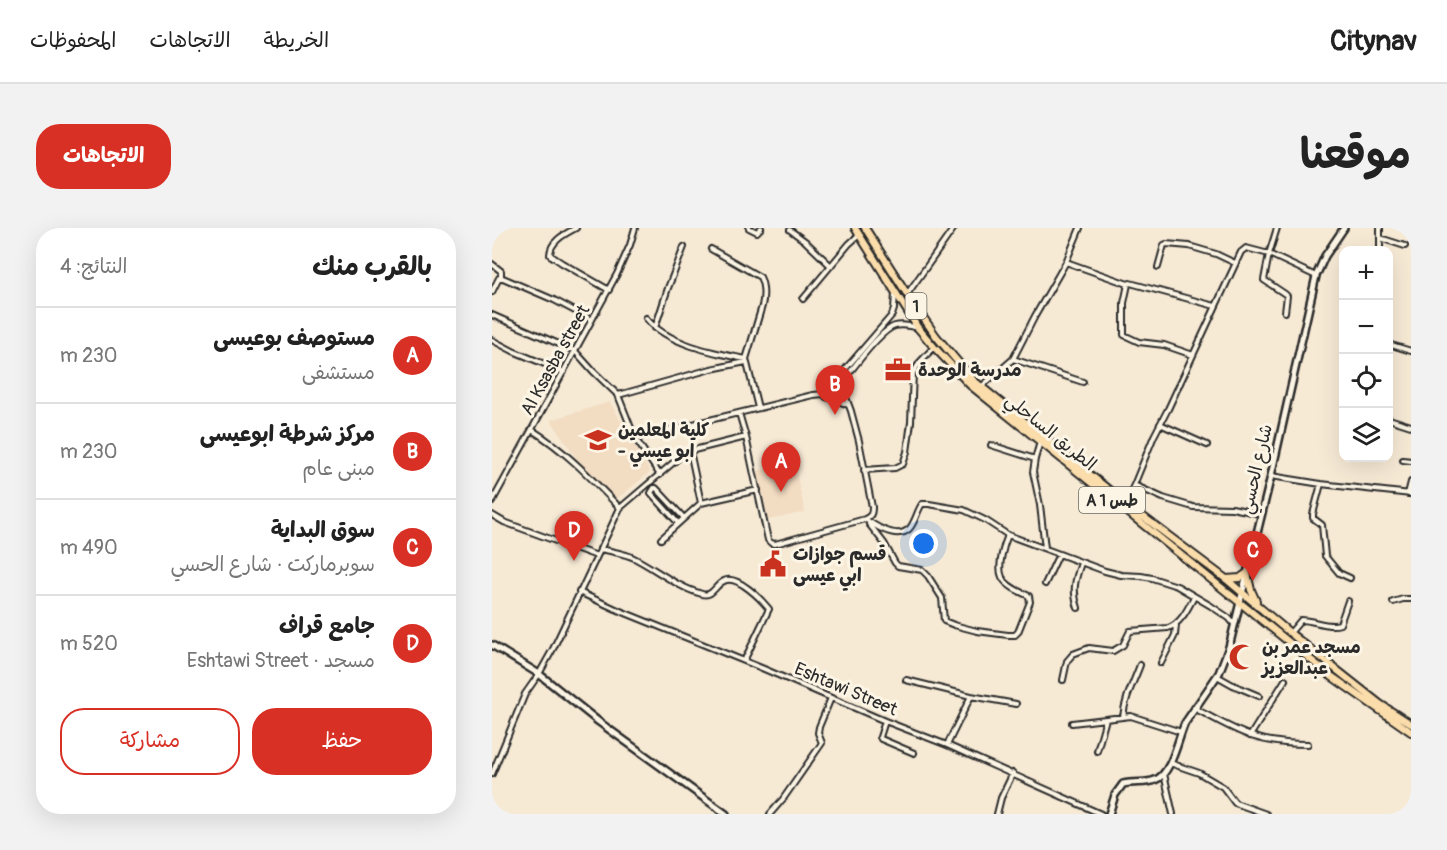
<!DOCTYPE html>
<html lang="ar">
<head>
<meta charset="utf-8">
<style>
	:root { --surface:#fff; --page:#f2f2f2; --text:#222; --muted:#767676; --line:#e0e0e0; --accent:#d93025 }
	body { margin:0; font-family:Pangolin,"Playpen Sans Arabic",sans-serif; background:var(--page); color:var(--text); direction:rtl }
	.controls { position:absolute; right:18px; top:18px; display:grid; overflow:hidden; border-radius:12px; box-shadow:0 6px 24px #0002 }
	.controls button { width:54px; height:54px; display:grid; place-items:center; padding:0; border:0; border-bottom:2px solid var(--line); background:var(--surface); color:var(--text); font:30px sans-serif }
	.you { position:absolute; left:432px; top:316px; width:21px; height:21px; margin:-15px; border:4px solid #fff; border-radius:50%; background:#1a73e8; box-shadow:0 0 0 9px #1a73e833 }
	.badge { display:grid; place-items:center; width:39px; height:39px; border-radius:50%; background:var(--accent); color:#fff; font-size:20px; font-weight:700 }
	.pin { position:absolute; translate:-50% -50px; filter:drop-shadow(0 2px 3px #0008) }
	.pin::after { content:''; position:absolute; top:32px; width:21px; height:18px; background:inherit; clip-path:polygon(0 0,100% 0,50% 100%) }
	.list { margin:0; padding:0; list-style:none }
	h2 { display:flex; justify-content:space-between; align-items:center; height:78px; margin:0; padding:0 24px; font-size:26px }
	h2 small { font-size:20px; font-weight:400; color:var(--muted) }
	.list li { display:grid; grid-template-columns:39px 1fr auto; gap:18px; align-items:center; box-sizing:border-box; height:96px; padding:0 24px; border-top:2px solid var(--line) }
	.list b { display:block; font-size:22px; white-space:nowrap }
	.list p { margin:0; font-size:20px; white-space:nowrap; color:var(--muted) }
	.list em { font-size:20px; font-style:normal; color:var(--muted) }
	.actions { display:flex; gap:12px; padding:18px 24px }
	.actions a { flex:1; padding:14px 0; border:2px solid var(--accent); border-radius:24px; text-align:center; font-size:21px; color:var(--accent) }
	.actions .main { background:var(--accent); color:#fff }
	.icon { flex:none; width:33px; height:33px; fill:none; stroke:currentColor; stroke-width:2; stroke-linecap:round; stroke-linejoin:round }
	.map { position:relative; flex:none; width:919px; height:586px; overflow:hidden; direction:ltr; border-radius:24px }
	header { display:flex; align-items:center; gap:36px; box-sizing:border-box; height:84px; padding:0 30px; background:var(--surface); border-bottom:2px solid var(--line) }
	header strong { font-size:28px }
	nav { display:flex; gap:33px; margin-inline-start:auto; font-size:21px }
	.intro { display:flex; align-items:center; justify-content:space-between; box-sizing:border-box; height:144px; padding:0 36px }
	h1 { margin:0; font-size:42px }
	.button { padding:15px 27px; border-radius:24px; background:var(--accent); color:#fff; font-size:21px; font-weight:700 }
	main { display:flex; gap:36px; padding:0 36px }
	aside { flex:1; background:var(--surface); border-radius:24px; box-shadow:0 6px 24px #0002 }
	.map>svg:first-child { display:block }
	.built { fill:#f2dcc2 }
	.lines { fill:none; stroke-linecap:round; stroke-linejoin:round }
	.street-casing { stroke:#2b2b2b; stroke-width:8 }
	.secondary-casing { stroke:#2b2b2b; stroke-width:10 }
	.highway-casing { stroke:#2b2b2b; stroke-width:10 }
	.street { stroke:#fcf5e5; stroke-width:4 }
	.secondary { stroke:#fcf5e5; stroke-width:5 }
	.highway { stroke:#fbddab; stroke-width:6 }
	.labels { text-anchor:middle; stroke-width:6; stroke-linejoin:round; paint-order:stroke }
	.shield { fill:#fcf5e5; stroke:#6a6863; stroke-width:1.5 }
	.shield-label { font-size:16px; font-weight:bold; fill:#2b2b2b }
	.street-label { font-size:18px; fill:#2b2b2b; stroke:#fcf5e5 }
	.poi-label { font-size:18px; font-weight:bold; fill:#2b2b2b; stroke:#fcf5e5; text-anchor:start }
</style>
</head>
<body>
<header>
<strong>Citynav</strong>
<nav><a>الخريطة</a><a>الاتجاهات</a><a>المحفوظات</a></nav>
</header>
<div class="intro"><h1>موقعنا</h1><a class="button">الاتجاهات</a></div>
<main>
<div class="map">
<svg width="919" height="586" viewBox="0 0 919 586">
	<rect width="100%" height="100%" fill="#f7ead5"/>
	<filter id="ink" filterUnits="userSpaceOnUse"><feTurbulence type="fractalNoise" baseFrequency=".0167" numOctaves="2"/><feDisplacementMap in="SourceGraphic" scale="12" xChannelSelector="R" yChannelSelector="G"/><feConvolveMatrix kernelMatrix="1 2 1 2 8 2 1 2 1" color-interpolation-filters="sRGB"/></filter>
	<g filter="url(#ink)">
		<!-- built -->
		<path class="built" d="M118 174 158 244 125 271 86 233 59 192Z
			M302 235 313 284 276 292 265 243Z"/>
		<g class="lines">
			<!-- street casing -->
			<g class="street-casing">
				<path id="street" d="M84 0C73 6 58 13 58 27L70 35 117 62
					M257 0 265 4 269 0
					M785 0 777 26 772 52 793 66 795 68 793 84
					M888 0V22
					M298 2 313 13 339 38
					M888 10 913 18
					M219 21 268 49C272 57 272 69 270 78L254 131 266 180
					M574 34 636 56 638 55 723 78
					M0 36 9 43V49
					M666 39 672 17 674 16 697 18 724 26 743 35
					M636 56 632 75V107L647 114 672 117 701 127
					M0 64 7 50H11L62 72 100 92
					M416 65 462 0
					M311 71 357 16 367 7
					M0 87 83 123 101 143 126 167 130 166 219 141 254 134
					M154 90C175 116 222 125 254 131
					M163 100 176 60 192 19
					M0 112 21 123 72 144
					M896 116 919 123
					M521 131 591 154
					M489 159 521 131 543 88 574 34 588 0
					M337 160 400 87 402 81 403 65
					M341 162 349 156C359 143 388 102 403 98 411 96 419 98 426 100
					M126 167 143 210
					M339 170 356 177
					M897 191 919 198
					M668 196 715 217
					M40 202C74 223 100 251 128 280
					M254 209 276 312 279 315 283 316 373 291C379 288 380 286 380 279L367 213 359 183 349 156
					M548 214 543 231 541 244 548 277 553 320
					M499 217 543 231
					M198 223 209 275
					M911 232 919 233
					M372 242 403 240 411 236 415 224 419 194 421 145 428 134 442 119
					M168 247 143 210 321 167 332 166 334 169 339 170 342 168V165L340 161 337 160 333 161 332 166
					M779 248 829 256 919 266
					M829 256 821 286V290L830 297 833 328 847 345 858 350
					M642 257 671 270 701 279 740 280 769 286
					M916 266 919 254
					M0 274 125 46 138 17 143 0
					M633 275 642 257 662 208 676 181 749 24 754 20 777 26 824 48
					M0 287 12 294 105 328
					M373 291C383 298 405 312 417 301 423 295 425 283 430 276H437L472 282 493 292 516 307 613 343 629 347 649 348 660 350 685 358 719 378 737 390 742 396
					M186 295 159 265 162 260H164L192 290
					M377 296 392 315 403 335 406 338 430 342 436 348 450 370 452 393 462 397 485 403 516 407H523L526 404 538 374 537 368C528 364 514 358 510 349 505 339 512 316 516 307
					M169 311 209 275 266 262
					M108 321C119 323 130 325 140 329 163 340 184 359 210 366 221 369 223 357 232 353 245 346 270 372 277 381L252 433
					M553 356 567 326
					M87 364 126 382 272 441 393 493 455 517 609 586
					M901 374 911 371H919
					M586 380C580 362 583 352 589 335
					M798 405 809 392C822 392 836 400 848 396L856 373
					M669 435 683 407 684 397
					M725 448 741 457 767 468
					M414 452 479 468 455 517
					M571 452 575 433 581 426 597 420 621 423 631 417 638 403 676 400C689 396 696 380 702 369
					M479 468 524 476
					M702 480C721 490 739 501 759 508 777 514 798 516 816 516
					M631 489C633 469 641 456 648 437
					M393 493 388 509 389 511 422 525
					M580 495 639 488 689 504
					M758 508 793 452
					M605 523 614 491
					M678 535 707 545 731 559 743 575 774 586
					M0 546 33 466 47 446 61 421 128 280 189 228 198 223 254 209 247 185
					M672 546 681 586
					M278 586 291 571 330 515 326 505 327 499 339 470
					M505 586 509 570 521 545"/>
			</g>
			<!-- secondary casing -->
			<g class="secondary-casing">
				<path id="secondary" d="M0 417 47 446 107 494 234 586
					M617 586 623 567 631 556C642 553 655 556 663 552 680 546 686 510 693 495L727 445 737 419 779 248 824 48 833 28 852 0"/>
			</g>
			<!-- highway casing -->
			<g class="highway-casing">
				<path id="highway" d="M363 0 426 100 442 119 478 157 839 448 919 504
					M373 0 415 66 444 108 481 152 633 275 734 351 798 405 888 476 919 496
					M734 351 748 350 755 345 759 362 764 373"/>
			</g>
			<!-- street -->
			<use href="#street" class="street"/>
			<!-- secondary -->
			<use href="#secondary" class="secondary"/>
			<!-- highway -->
			<use href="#highway" class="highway"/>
		</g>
	</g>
	<!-- icons -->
	<defs>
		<g id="office-bare" transform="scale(2.07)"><path d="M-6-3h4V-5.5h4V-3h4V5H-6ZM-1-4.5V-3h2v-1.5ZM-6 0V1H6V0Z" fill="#c8321e" stroke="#fcf5e5" stroke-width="2.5" paint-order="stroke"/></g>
		<g id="university-bare" transform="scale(2.07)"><path d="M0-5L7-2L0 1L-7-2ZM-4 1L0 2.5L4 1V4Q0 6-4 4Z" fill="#c8321e" stroke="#fcf5e5" stroke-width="2.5" paint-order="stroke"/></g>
		<g id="civic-bare" transform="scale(2.07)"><path d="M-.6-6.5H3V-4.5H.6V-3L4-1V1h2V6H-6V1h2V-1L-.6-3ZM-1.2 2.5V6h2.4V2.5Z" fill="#c8321e" stroke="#fcf5e5" stroke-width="2.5" paint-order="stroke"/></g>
		<g id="mosque-bare" transform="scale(2.07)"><path d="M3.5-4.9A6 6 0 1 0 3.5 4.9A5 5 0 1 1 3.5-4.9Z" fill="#c8321e" stroke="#fcf5e5" stroke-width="2.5" paint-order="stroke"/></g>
	</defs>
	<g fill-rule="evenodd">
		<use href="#office-bare" x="406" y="142"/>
		<use href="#university-bare" x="106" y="212"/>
		<use href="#civic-bare" x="281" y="336"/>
		<use href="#mosque-bare" x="750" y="429"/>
	</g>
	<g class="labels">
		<!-- shield labels -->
		<g class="shield">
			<rect x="413.5" y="65" width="21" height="26" rx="4.5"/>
			<rect x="587" y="259" width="66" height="26" rx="4.5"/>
		</g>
		<g class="shield-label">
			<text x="424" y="84">1</text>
			<text x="620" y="278">A 1 طس</text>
		</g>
		<!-- street labels -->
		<g class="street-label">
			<text transform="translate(63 132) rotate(-61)" y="6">Al Ksasba street</text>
			<text transform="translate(559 204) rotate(39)" y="6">الطريق الساحلي</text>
			<text transform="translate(764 241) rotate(-77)" y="6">شارع الحسي</text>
			<text transform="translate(354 461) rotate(23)" y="6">Eshtawi Street</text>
		</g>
		<!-- poi labels -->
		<g class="poi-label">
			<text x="426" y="148">مدرسة الوحدة</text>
			<text x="126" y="208">كلية المعلمين<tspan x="126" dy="21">- ابو عيسي</tspan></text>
			<text x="301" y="332">قسم جوازات<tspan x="301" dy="21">ابي عيسى</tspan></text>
			<text x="770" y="425">مسجد عمر بن<tspan x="770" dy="21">عبدالعزيز</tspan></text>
		</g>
	</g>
</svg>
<div class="controls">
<button>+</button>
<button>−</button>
<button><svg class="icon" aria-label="locate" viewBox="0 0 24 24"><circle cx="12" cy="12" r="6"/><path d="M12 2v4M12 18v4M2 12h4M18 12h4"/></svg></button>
<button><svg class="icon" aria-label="layers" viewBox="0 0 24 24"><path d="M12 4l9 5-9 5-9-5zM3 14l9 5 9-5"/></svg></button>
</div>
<div class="you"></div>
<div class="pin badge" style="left:289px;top:264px">A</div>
<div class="pin badge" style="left:343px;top:187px">B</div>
<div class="pin badge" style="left:761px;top:353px">C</div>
<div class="pin badge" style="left:82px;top:333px">D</div>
</div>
<aside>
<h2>بالقرب منك<small>النتائج: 4</small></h2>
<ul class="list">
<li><span class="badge">A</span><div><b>مستوصف بوعيسى</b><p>مستشفى</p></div><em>230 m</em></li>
<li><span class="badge">B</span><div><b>مركز شرطة ابوعيسى</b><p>مبنى عام</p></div><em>230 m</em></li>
<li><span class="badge">C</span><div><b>سوق البداية</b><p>سوبرماركت · شارع الحسي</p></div><em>490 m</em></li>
<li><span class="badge">D</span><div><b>جامع قراف</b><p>مسجد · Eshtawi Street</p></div><em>520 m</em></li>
</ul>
<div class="actions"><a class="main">حفظ</a><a>مشاركة</a></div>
</aside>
</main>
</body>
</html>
